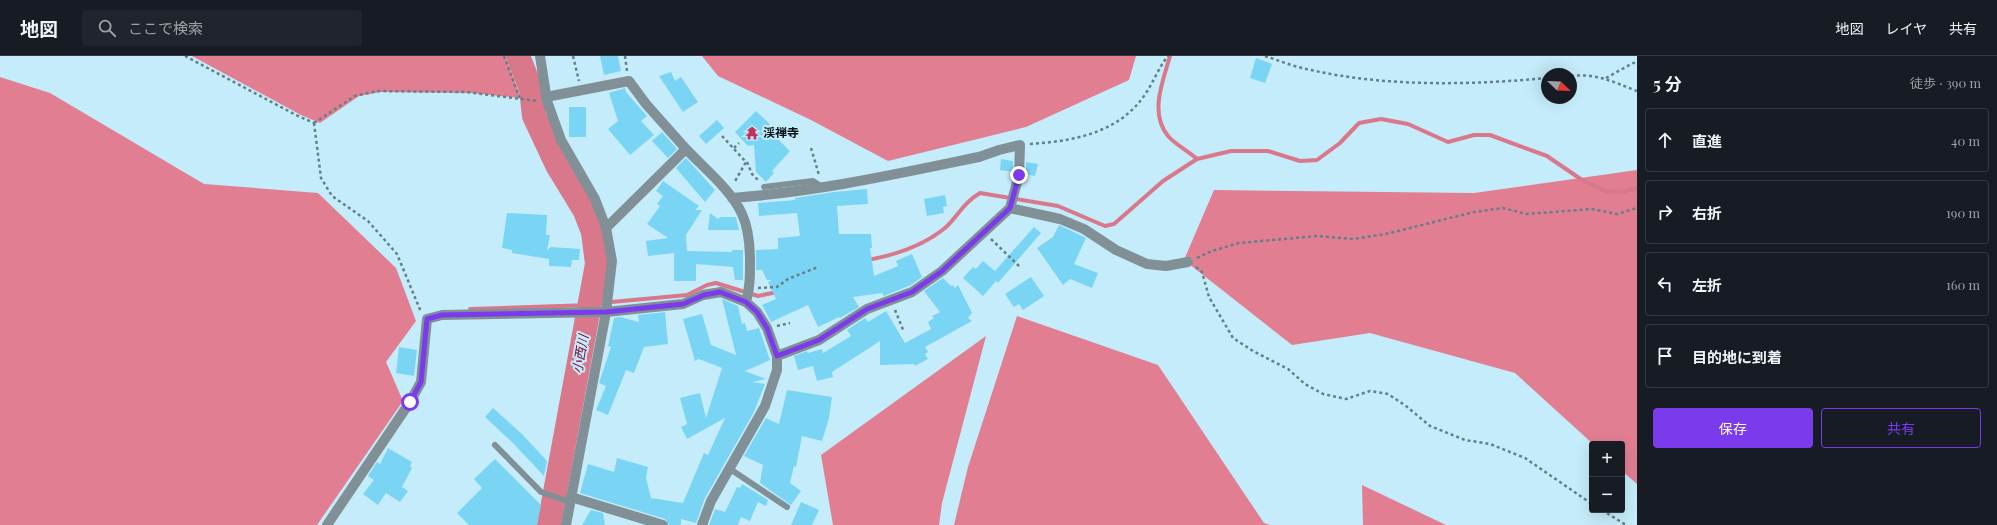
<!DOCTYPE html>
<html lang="ja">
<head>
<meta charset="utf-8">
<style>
	:root { --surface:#171b24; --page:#20242c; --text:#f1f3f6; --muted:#9ea1a6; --line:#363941; --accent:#7c3aed }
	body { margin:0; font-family:"Playfair Display","Noto Sans JP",serif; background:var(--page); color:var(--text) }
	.controls { position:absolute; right:12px; bottom:12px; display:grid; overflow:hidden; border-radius:4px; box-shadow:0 4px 16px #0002 }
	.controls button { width:36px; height:36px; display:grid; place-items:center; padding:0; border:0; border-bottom:1px solid var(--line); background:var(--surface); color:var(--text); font:20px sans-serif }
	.compass { position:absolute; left:1541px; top:12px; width:36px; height:36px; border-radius:50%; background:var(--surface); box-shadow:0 4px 16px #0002; rotate:113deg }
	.stop { position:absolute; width:12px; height:12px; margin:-9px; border:3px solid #7c3aed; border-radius:50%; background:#fff }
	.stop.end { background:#7c3aed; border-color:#fff; box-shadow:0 1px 4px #0008 }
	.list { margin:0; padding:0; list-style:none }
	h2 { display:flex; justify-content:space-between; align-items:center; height:52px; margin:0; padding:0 16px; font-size:17px }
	h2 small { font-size:13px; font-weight:400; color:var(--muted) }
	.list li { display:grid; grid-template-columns:26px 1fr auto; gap:12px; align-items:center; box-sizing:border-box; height:64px; margin:0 8px 8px; padding:0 8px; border:1px solid var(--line); border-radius:4px }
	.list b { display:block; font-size:15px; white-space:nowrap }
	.list em { font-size:13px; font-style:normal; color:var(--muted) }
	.actions { display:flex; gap:8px; padding:12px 16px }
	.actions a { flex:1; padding:9px 0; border:1px solid var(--accent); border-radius:4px; text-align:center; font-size:14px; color:var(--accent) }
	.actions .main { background:var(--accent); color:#fff }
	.icon { flex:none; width:22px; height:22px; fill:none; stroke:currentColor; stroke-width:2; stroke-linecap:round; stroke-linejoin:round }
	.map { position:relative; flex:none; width:1637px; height:469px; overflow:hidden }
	header { display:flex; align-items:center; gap:24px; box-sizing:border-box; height:56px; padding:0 20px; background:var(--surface); border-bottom:1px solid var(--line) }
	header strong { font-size:19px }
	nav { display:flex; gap:22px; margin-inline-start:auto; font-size:14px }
	.search { width:280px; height:36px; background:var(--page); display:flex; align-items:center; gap:10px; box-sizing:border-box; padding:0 14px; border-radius:4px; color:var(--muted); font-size:15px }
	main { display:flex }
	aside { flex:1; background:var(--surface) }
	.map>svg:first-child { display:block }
	.forest { fill:#e17e91 }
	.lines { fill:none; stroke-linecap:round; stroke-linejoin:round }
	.stream { stroke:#d9788b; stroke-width:4 }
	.river { stroke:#d9788b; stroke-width:24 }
	.building { fill:#7ad5f5 }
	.path { stroke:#657f89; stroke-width:2.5; stroke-dasharray:3 3; stroke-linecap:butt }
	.service { stroke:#819096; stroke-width:6 }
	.minor { stroke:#819096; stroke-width:10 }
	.route { stroke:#7c3aed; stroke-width:5 }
	.labels { text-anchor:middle; stroke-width:4; stroke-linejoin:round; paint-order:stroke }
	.poi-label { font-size:12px; font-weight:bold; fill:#041116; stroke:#c5ecfa; text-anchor:start }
	.water-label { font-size:13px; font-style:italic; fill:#800334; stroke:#c5ecfa }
</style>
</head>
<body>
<header>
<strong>地図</strong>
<div class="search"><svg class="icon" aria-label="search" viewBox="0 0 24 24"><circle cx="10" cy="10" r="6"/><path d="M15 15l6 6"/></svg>ここで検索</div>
<nav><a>地図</a><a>レイヤ</a><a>共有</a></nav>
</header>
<main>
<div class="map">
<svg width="1637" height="469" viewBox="0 0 1637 469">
	<rect width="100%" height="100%" fill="#c5ecfa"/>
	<!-- forest -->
	<path class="forest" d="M192 0H505L521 42 472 37 381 36 359 40 320 67 301 59Z
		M702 0H1136L1129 24 1026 71 888 105 811 64 718 20Z
		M0 21 50 37 204 128 318 137 396 212 416 265 386 306 403 345 317 469H0Z
		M1637 114V428L1622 415V388H1593L1515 317 1370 277 1292 289 1184 204 1214 134 1474 137Z
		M1017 260 1158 309 1264 467 1270 469H954L968 411Z
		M986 280 942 447 939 469H833L821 399Z
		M1362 429 1446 469H1363Z"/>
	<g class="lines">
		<!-- stream -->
		<path class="stream" d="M1170 0C1163 25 1149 57 1168 80 1176 89 1188 95 1197 103
			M868 204C895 199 923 190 945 172 958 160 963 147 980 137L1058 150 1105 170 1114 168 1163 125 1197 103 1231 95H1268L1300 105 1317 104 1340 87 1359 67 1381 63 1408 68 1448 86 1474 79H1490L1547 100 1582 124 1605 135 1622 136 1637 132
			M590 248 687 239 707 229 716 227 758 240 777 236
			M470 253 590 249"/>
		<!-- river -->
		<path class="river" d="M518 0 531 33 534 60 557 109 585 155 593 176 597 208 549 469"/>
	</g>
	<!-- building -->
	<path class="building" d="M600 0H618L621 15 604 19Z
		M1256 2 1272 8 1265 27 1250 22Z
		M671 16 675 25 681 21 698 46 683 56 659 20Z
		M625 32 626 36 647 60 641 65 654 79 630 99 608 73 618 65 609 37Z
		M569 51H586V81H569Z
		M756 55 770 68 767 72 790 95 772 115 774 117 766 126 756 116 754 89 748 90 735 76Z
		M717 64 724 72 706 88 699 80Z
		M662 76 677 93 668 102 652 85Z
		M686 102 715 134 705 146 676 112Z
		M1001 103 1013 105V116L1000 114Z
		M1026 106 1038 108 1035 120 1026 118Z
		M663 125 699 150 695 154H702L686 179 687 195 732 196V194H743V224H735L733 211 696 208V225H674V197L648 200 646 185 668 182 647 168 660 150 657 148 663 140 656 135Z
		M867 133 868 148 837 150 839 178H871L872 192H870L874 220 898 210 896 205 912 198 922 221 911 229 884 240 882 237 853 241 859 251 840 262 839 261 818 271 808 249 771 266 762 249 776 243 768 226 772 224H767L762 214H756V194L778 193V182L800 180 797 157 759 160 758 147 795 144V142L834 136Z
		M945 139 947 150 943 151 944 157 927 160 924 143Z
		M507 157 547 159 546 179H550L547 194 551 191 580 193 579 204H572L571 211 549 210V203L512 197V194L502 192Z
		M710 157 718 163 720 161H736L739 174H708Z
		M1059 169 1086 182 1074 208 1098 217 1092 232 1070 223 1063 229 1037 192 1053 181Z
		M1034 171 1041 177 998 227 996 225 983 240 963 222 973 211 976 213 983 205 995 215Z
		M1031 221 1044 240 1023 254 1019 248 1014 251 1005 238Z
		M943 222 951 230 953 229 955 232 958 229 972 257 968 262 972 265 925 291 928 296 925 298 928 303 915 310 914 308 880 309V285L832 316 833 321 817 325 813 310 798 314 794 300 807 295 808 297 822 293 823 297 851 280 847 274 865 262 868 266 886 255 905 287 931 273 928 266 934 262 932 260 940 256 924 235Z
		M722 243 738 250 742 268 745 267 747 275 759 272 770 304 745 315 766 323 752 326 765 328 754 356 705 442 696 467 681 463V469H669L665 463 580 437 588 408 614 416 617 402 648 411 646 422 651 442 683 447 704 397 708 399 725 362 687 383 681 371 687 368 680 342 700 337 706 362 722 312 699 303 695 305 683 263 702 258 711 289 736 299Z
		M665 256 668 288 644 291 634 317 626 314 608 359 596 354 606 330 599 327 611 291 608 290 614 262 620 261 639 266 638 259Z
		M399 291 417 294 414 320 396 317Z
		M787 334 832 341 829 362 822 385 802 380 796 411 794 410 790 427 801 435 791 449 760 427 763 409 744 400 766 362 779 368Z
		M493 352 522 378 547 405 544 420 512 386 485 361Z
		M388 392 412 406 410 410 412 412 402 431 408 435 400 446 386 437 378 449 363 438 374 424 368 420 377 406 380 408Z
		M495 403 541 449 537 469H469L457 457 482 432 474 423Z
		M742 428 768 444 766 450 758 446 750 465 741 461 738 469H709L715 453 725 456 737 431 740 432Z
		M801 446 819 454 812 469H791Z
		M591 454 603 457 605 469H582Z"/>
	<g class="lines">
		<!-- path -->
		<path class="path" d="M185 0 296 59 314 67
			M504 0 520 43
			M573 0 579 25
			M625 0 627 15
			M1265 0C1280 5 1295 11 1311 14 1386 31 1471 29 1547 22
			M1571 20C1597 17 1613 26 1637 35
			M1606 22 1633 7H1637
			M314 67 355 40 377 35 466 36 537 45
			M314 67 321 122 332 140 368 165 397 198 421 256
			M722 80 746 106 734 127
			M1030 88C1074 85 1120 77 1146 37 1154 25 1159 11 1168 0
			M734 92 739 87
			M811 92 819 119
			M747 106 752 118 759 125
			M991 183 1020 211
			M1197 202 1212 195 1239 187 1317 180 1353 183 1386 178 1474 156 1503 152 1526 158 1592 153 1617 158 1637 152
			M1196 211 1202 216 1209 241 1233 282 1253 295 1288 313 1305 328 1323 338 1346 343 1370 335 1388 338 1406 350 1430 370 1465 384 1490 388 1525 402 1592 448
			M758 232 777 231 788 223 818 211
			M895 254 904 276
			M777 270 790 267
			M1602 454 1626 469"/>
		<!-- service -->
		<path class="service" d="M764 131 813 125 822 131
			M495 389 541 436 570 446
			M730 413 787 451"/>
		<!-- minor -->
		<path class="minor" d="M540 0 547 45 561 84 595 143 606 172 612 205 606 256 566 469
			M546 41 629 25 646 48 686 93 606 172
			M686 93C704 112 732 135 742 158 749 173 750 190 750 206 750 220 750 232 746 246
			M732 142C816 136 897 118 979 101L999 94 1020 89 1019 119 1010 152
			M777 300 819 284 867 253 912 236 942 215 1010 152 1060 163 1084 173 1116 194 1147 208 1166 210 1188 206
			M571 441 663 469
			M327 469 410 346 421 326 427 263 442 259 606 256 683 248 703 239 721 236 746 246 757 256 767 272 777 300V314L765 350 711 445 702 469"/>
	</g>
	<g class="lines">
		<!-- route -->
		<path class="route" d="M410 346 421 326 427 263 442 259 606 256 683 248 704 239 720 236 746 246 757 256 767 272 777 300 819 284 867 253 912 236 942 215 1010 152 1019 119"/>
	</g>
	<!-- icons -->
	<defs>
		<g id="temple-bare" transform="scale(1.08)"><path d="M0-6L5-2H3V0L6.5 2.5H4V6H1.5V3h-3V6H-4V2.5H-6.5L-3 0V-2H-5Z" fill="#c0315b" stroke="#c5ecfa" stroke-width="2.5" paint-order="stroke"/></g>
	</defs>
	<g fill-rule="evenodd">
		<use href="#temple-bare" x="752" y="77"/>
	</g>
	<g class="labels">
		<!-- poi labels -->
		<g class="poi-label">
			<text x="763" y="81">渓禅寺</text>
		</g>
		<!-- water labels -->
		<g class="water-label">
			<text transform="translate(580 298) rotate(-80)" y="5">小西川</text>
		</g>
	</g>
</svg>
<div class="controls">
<button>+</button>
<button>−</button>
</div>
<svg class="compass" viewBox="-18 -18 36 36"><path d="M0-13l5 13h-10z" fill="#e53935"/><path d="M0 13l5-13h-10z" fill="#9ea1a6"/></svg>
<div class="stop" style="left:410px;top:346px"></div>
<div class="stop end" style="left:1019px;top:119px"></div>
</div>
<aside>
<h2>5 分<small>徒歩 · 390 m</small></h2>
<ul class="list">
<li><svg class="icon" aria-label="ahead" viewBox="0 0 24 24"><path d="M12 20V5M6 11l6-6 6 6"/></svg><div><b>直進</b></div><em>40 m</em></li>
<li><svg class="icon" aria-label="right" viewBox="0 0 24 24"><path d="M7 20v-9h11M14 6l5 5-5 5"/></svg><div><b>右折</b></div><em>190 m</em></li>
<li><svg class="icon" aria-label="left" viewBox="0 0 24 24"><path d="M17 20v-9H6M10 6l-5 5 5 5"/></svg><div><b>左折</b></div><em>160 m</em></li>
<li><svg class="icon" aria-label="arrive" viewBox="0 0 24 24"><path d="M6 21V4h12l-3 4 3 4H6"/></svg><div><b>目的地に到着</b></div></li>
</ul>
<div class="actions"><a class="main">保存</a><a>共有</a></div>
</aside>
</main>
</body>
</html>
